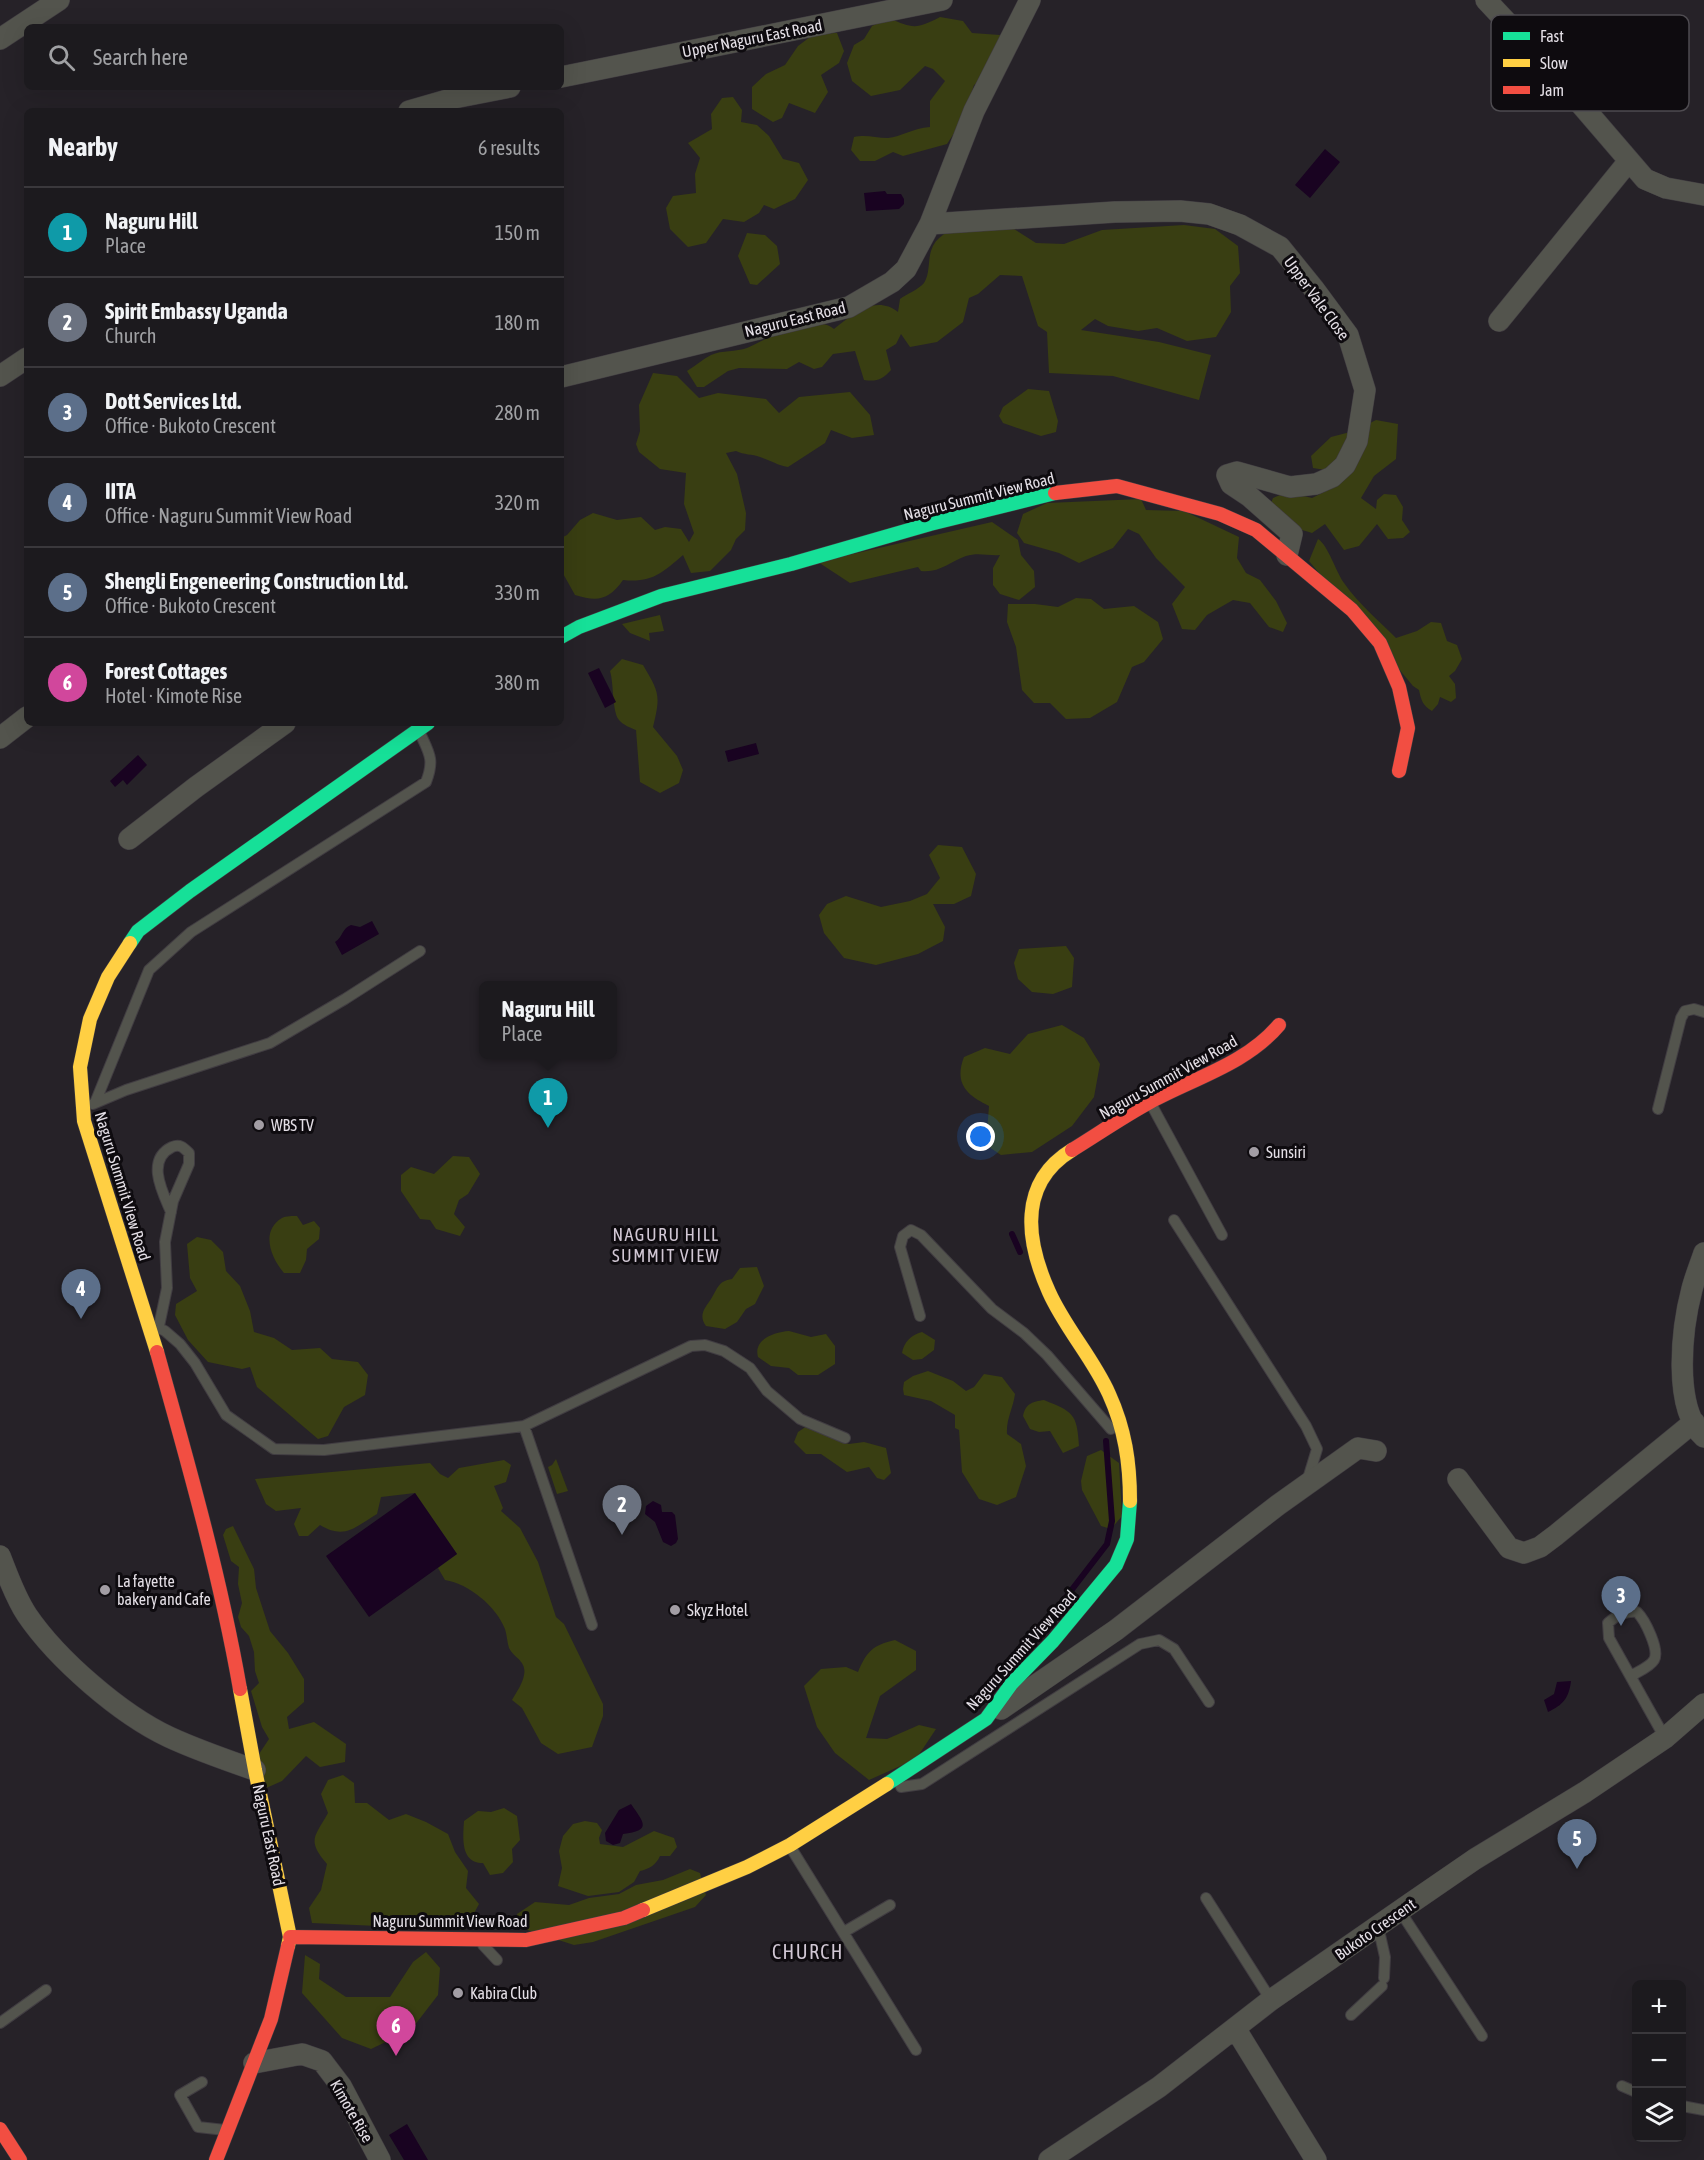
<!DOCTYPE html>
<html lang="en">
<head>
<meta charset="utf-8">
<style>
	:root { --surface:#1c1a1e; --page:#252327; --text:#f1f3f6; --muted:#a0a1a4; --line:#3a383c; --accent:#a29da4 }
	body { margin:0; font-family:"Asap Condensed",sans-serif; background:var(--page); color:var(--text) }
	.controls { position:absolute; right:18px; bottom:18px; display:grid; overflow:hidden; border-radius:9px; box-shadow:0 6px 24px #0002 }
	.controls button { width:54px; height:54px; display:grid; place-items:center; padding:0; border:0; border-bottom:2px solid var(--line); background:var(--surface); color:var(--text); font:30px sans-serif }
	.you { position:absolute; left:981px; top:1137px; width:21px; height:21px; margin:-15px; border:4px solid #fff; border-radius:50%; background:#1a73e8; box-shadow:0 0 0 9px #1a73e833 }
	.badge { display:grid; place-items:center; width:39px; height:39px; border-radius:50%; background:var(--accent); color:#fff; font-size:20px; font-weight:700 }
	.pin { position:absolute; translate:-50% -50px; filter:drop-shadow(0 2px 3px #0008) }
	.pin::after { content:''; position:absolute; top:32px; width:21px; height:18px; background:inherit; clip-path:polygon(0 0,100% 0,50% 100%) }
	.popup { position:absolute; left:479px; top:981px; width:138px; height:78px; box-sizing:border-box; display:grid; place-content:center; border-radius:9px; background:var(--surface); filter:drop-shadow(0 2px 4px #0005); font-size:20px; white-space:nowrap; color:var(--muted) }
	.popup b { font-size:22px; color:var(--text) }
	.popup::after { content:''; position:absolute; left:50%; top:100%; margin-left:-12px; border:12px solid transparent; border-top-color:var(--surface) }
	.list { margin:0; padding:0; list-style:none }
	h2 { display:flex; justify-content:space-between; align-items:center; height:78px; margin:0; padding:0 24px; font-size:26px }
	h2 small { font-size:20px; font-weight:400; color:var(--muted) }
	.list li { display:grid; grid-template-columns:39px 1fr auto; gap:18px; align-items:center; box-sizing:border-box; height:90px; padding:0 24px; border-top:2px solid var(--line) }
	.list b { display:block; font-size:22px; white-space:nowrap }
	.list p { margin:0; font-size:20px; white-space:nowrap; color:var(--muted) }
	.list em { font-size:20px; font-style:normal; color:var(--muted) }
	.icon { flex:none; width:33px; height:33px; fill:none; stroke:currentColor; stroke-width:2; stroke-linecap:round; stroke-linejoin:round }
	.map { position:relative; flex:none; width:1704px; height:2160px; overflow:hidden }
	.search { position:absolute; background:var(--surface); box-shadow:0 6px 24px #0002; left:24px; top:24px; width:540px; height:66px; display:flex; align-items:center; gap:15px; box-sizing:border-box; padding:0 21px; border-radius:9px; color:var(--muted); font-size:22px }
	.panel { position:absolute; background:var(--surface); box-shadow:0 6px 24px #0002; left:24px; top:108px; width:540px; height:618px; border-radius:9px }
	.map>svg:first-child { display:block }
	.green { fill:#393e12 }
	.water { fill:#190321 }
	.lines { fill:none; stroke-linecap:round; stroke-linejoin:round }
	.stream { stroke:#190321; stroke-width:6 }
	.lane-casing { stroke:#413d42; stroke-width:12 }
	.street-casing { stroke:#413d42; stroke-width:22 }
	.fast-casing { stroke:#413d42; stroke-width:15 }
	.slow-casing { stroke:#413d42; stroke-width:15 }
	.jam-casing { stroke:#413d42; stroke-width:15 }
	.lane { stroke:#53544d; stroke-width:10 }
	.street { stroke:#53544d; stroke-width:21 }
	.fast { stroke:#16e098; stroke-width:14 }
	.slow { stroke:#ffcf43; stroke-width:14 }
	.jam { stroke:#f24e42; stroke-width:14 }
	.poi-dot { fill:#a29da4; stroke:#0e0b0f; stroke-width:2 }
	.labels { text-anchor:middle; stroke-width:6; stroke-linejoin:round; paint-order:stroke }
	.street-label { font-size:16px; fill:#e4dfe6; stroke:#0e0b0f }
	.poi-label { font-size:16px; fill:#e4dfe6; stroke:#0e0b0f; text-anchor:start }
	.neighbourhood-label { font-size:18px; letter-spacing:1.5px; fill:#d1c7d4; stroke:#0e0b0f }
	.quarter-label { font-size:20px; letter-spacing:1.5px; fill:#d1c7d4; stroke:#0e0b0f }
	.key { fill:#0e0b0f; stroke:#4e4b50; stroke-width:1.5 }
	.key-label { font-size:16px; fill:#e4dfe6 }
</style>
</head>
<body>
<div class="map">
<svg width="1704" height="2160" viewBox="0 0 1704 2160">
	<rect width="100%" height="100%" fill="#262228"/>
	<!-- green -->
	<path class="green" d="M940 17 963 21 972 33 1000 35 1009 63 974 85 962 121 947 144 903 156 893 152 875 161H860L851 150 854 137C866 134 875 138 888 138 901 137 913 128 930 127V101L945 81 933 69 925 66 900 90 871 96 852 81 847 63 854 45 864 39 872 26 889 18C913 29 917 29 940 17Z
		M837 33 844 51 839 63 821 75 828 92 815 113 789 103 782 118 773 122 752 109V87L766 74 785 65 798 46 814 34Z
		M733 97 742 110 741 122 757 125 769 136 783 159 799 163 808 180 795 199 774 209 764 205 759 213 744 222 723 219 706 243 688 247 670 229 666 208 673 196 696 193 695 174 700 158 688 143 712 129 711 114 722 98Z
		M1006 224 1036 243 1064 244 1102 230 1184 225 1215 229 1238 246 1240 273 1230 286 1231 312 1216 337 1187 341 1157 328 1138 331 1108 326 1095 319 1081 330 1159 342 1211 355 1199 400 1113 376 1049 373 1047 332 1038 326 1022 276 1000 275 978 294 969 298 963 322 937 342 910 347 901 334 896 344 886 350 891 370C883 379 877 382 864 380L855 351 833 354 822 367 814 369 799 362 787 369 739 368 728 371 704 387H697L687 371C695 366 703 359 711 355 722 350 736 352 747 348 770 338 812 311 834 329 852 315 875 294 898 312L900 299C907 294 919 289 924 283 930 274 928 260 931 251 940 222 982 226 1006 224Z
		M747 233 765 235 777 246 780 264 757 285 750 284 738 256Z
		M653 373 677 376 699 398 718 393 766 399 779 413 799 397 850 392 870 415 874 435 852 438 831 430 825 443 788 467C777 465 770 460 760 457 752 454 744 455 736 451L726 453 737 474 746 513 745 530 736 539 731 550 710 571 691 573 683 555C662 573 652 583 623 580 609 600 598 602 575 595L561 570V538L567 535 580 520 593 513 617 520 641 517 655 530 665 527 681 529 689 542 694 533 684 504 686 473 660 469 639 452 636 444 640 431 639 405Z
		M1028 389 1049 391 1058 421 1056 432 1041 436 1003 423 999 416 1003 407Z
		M1376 420 1398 424 1396 459 1374 476 1361 498 1376 509 1377 500 1384 494 1396 495 1403 507 1402 520 1410 532 1403 538 1388 539 1377 524 1359 546 1344 550 1325 524 1312 533C1296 527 1279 528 1266 516L1273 498 1287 492 1312 498 1326 491 1347 470H1325L1313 468 1311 456 1331 437 1354 431Z
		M1141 499 1146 510 1184 511 1239 537 1237 558 1246 573 1260 580 1276 601 1287 623 1283 632 1269 627 1250 603 1233 600 1207 615 1195 630 1182 629 1172 604 1185 587 1156 558 1139 534 1128 529 1113 548 1079 563 1059 553 1024 543 1017 533 1023 514 1047 503Z
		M992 522 1018 540 1021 555 1034 571 1035 587 1019 600 1000 594 993 585V568L1000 555C988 556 978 552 966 556 949 562 940 573 921 571L918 567 850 583 818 562Z
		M1318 539C1328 545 1336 572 1344 583 1358 603 1379 621 1396 638L1417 631 1431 622 1441 623 1447 641 1457 645 1462 659 1455 671 1449 676 1455 684 1456 698 1451 702 1440 697 1438 704 1432 711C1423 706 1421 700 1419 690L1413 686 1309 561Z
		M1076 598 1091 599 1104 609 1134 606 1158 622 1163 639 1144 662 1132 667 1117 702 1090 718 1066 719 1050 703H1034L1022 690 1016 647 1007 622 1008 604H1035L1058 607Z
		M660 615 664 631 649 633 650 641 630 633 622 624Z
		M622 659 643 665C659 692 661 695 653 727L677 756 683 770 679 783 660 793 640 782 636 730C631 728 623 725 619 720 612 712 614 684 610 671Z
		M938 845 962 847 976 874 971 896 954 904H933L945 927 943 941 918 954 876 965 844 958 824 933 819 915 827 904 846 896 881 907 910 901 927 894 940 878 929 855Z
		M1066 946 1074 958 1072 987 1053 994 1032 992 1018 979 1014 963 1019 949Z
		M1062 1025 1084 1038 1100 1064 1094 1097 1072 1126 1032 1152 1001 1155 986 1145 989 1106C966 1095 954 1083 964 1057L985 1048 1010 1054 1028 1034Z
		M453 1156 469 1157 480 1174 468 1194 459 1200 454 1214 465 1227 460 1236 436 1229 430 1220 420 1219 401 1191V1175L411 1167 434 1174Z
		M297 1216 303 1225 314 1221 320 1228 319 1239 307 1249 306 1260 300 1273H284C271 1258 260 1231 282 1218 286 1216 293 1216 297 1216Z
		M197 1237 211 1240 223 1252 226 1271 240 1286 250 1311 254 1332 274 1338 292 1350 320 1348 332 1359 358 1362 368 1375 365 1395 344 1407 328 1436 318 1439 257 1387 250 1367 242 1369 208 1362 188 1340 175 1315 176 1304 197 1291 190 1278 187 1244Z
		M757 1267 764 1286 755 1304 746 1309 737 1322 725 1329 706 1326C698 1315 705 1308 711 1299 718 1288 718 1281 732 1279L740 1268Z
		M789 1331 811 1337 826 1334 835 1346V1364L818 1375H798L789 1368 771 1366 758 1357C753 1339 775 1332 789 1331Z
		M922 1332 935 1340 934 1350 922 1359 913 1360 902 1353C904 1342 911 1335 922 1332Z
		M928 1371 953 1381 966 1391 974 1387 984 1374 1002 1377 1015 1394C1013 1409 1006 1419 1007 1434L1021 1444 1026 1466 1016 1497 997 1505 979 1499 962 1472 959 1430 955 1428V1415L931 1401 904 1395 903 1389 904 1382 913 1376Z
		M1044 1400C1073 1412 1077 1413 1079 1446L1063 1453 1050 1431 1039 1432 1030 1429 1023 1416C1026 1403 1032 1402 1044 1400Z
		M807 1426 836 1440 849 1444 864 1442 886 1448 891 1473 884 1480 877 1478 869 1467 847 1472 821 1454H806L794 1442 798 1432Z
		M1101 1450 1119 1463 1122 1516 1111 1529 1101 1526 1082 1490 1081 1481 1087 1456Z
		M556 1459 568 1491 557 1494 548 1467 552 1465Z
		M504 1460 511 1465 506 1482 494 1486 503 1508 501 1511 520 1528 538 1562 556 1617 564 1624 603 1704V1716L592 1747 558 1754 541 1743 522 1708 512 1700C516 1693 523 1683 524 1675 527 1661 514 1658 509 1648 507 1642 507 1635 505 1629 496 1606 469 1584 445 1580L438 1568 457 1554 415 1493 381 1497 377 1514C355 1527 345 1540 320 1525L308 1536H299L294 1524 301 1508 276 1511 266 1504 255 1479 430 1463 440 1474 448 1478 459 1468Z
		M233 1526 254 1569 256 1588 270 1631 288 1653 304 1679V1702L287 1717 289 1729 314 1722 346 1744 345 1762 320 1767 306 1756 282 1781 264 1789 257 1757 269 1739 262 1727 251 1691 259 1683 255 1671 254 1652 249 1636 241 1627 238 1617 242 1603 238 1584 239 1567 231 1561 223 1535 226 1529Z
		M895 1640 916 1651V1670L880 1696 866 1738 887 1739 919 1725 936 1729 916 1759 869 1780 835 1753 817 1727 804 1686 821 1669 846 1667 858 1672C867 1651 873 1645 895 1640Z
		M343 1775 354 1783 355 1803H367L389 1820 406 1814 426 1822 448 1834 455 1852 468 1871 466 1888 479 1904 465 1930 312 1923 309 1908 321 1890 327 1864C307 1840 314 1838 328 1813L321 1794 328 1780Z
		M504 1808 517 1816 520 1840 512 1849 513 1862 503 1873 490 1875 483 1863C460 1863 463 1837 464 1821L478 1811 491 1812Z
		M585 1821 597 1823 602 1830 599 1838 600 1844 623 1847 654 1831 674 1838 677 1847 670 1856H660C656 1865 649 1869 640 1871L634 1882 619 1892 588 1896 558 1886 562 1868 559 1851 563 1836 573 1824Z
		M690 1869 700 1873 706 1895 695 1907 593 1942 574 1945 518 1927 517 1914 535 1902 569 1905 589 1898 619 1894 636 1885 663 1880Z
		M426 1952 440 1968 438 1995 411 2030 371 2049 342 2038 302 1993 305 1955 320 1964 319 1979 346 1997H390L413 1962Z"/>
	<!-- water -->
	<path class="water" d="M1325 149 1340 162 1310 198 1295 185Z
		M885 191 887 194H901L904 199V204L899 209 866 211 864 193Z
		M599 668 616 702 605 708 588 673Z
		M756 743 759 754 728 762 725 751Z
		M138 755 147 765 127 785 123 780 115 787 110 781Z
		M372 921 379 934 342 955 335 942C343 937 342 928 351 925L360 927Z
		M415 1493 457 1554 369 1617 326 1556Z
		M653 1501 661 1505 662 1512H672L675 1515 678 1539 676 1543 671 1546 663 1542 655 1522 645 1514 646 1506Z
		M1571 1681C1569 1698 1563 1705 1548 1712L1544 1700 1554 1694 1557 1682Z
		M631 1804C644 1823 652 1830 623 1834L620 1843 613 1845 606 1841 605 1833 619 1810Z
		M407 2124 428 2160H404L389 2135Z"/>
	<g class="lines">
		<!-- stream -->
		<path class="stream" d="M1012 1234 1020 1252
			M1030 1644 1107 1544 1112 1521 1106 1441"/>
		<!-- lane casing -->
		<g class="lane-casing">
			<path id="lane" d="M1150 1102 1222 1235
				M95 1103 149 970 191 932 426 782C435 759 429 753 419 731
				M93 1104 126 1090 270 1043 345 999 420 951
				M1658 1109 1681 1018 1685 1011 1694 1009 1704 1012
				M1174 1220 1306 1426 1317 1449 1307 1482
				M920 1316 900 1247 903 1236 911 1230 921 1235 992 1309 1024 1333 1047 1355 1111 1429
				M159 1326 167 1288 165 1242 173 1201 189 1164V1153C183 1147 180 1144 172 1147 145 1160 163 1193 171 1212
				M157 1327 165 1331 180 1344 195 1363 226 1415 274 1449 324 1450 524 1426 691 1346 705 1345 724 1351 750 1368 767 1391 800 1419 845 1438
				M524 1426 592 1625
				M1631 1676C1637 1672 1650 1667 1654 1660 1660 1650 1645 1620 1637 1612 1625 1611 1617 1615 1608 1623L1609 1638 1665 1738
				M901 1787 922 1784 1140 1644 1159 1640 1174 1649 1209 1702
				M791 1848 916 2050
				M1206 1898 1271 2000
				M1400 1911 1482 2036
				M1378 1926 1385 1957 1384 1978
				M844 1932 890 1905
				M483 1945 497 1960
				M1351 2015 1382 1986
				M0 2023 46 1990
				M202 2082 180 2095 198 2127 225 2130
				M1622 2086 1636 2092
				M1682 2106 1704 2110"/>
		</g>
		<!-- street casing -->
		<g class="street-casing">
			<path id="street" d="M1486 0 1547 65 1645 179 1666 188 1704 195
				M0 39 59 0
				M561 77 942 0
				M409 111 454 98 510 87
				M930 224 1115 212 1180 211 1209 214 1240 225 1280 247 1314 289 1348 335 1365 390 1357 441 1345 465 1332 477 1316 484 1290 487 1237 472 1227 475 1231 484 1249 496 1292 534 1287 555
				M1499 321 1628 162
				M0 376 27 358
				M561 377 849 307 892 282 906 269 930 224 974 111 1030 0
				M0 738 27 717
				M129 839 196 787 285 723
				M1704 1253C1700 1265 1695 1277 1692 1289 1682 1327 1672 1408 1704 1437
				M1458 1479 1509 1548 1524 1553 1540 1547 1556 1535 1694 1422
				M0 1556C8 1576 15 1597 27 1615 57 1659 120 1714 169 1737 197 1750 226 1760 255 1770
				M1001 1709 1116 1630 1278 1505 1358 1448 1376 1451
				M1235 2028 1316 2160
				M254 2063 302 2054 322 2061 341 2086 380 2160
				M1049 2160 1159 2087 1271 2000 1411 1903 1475 1859 1585 1792 1665 1738 1704 1704"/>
		</g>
		<!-- fast casing -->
		<g class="fast-casing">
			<path id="fast" d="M561 637 579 627 661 596 791 564 930 524 1055 493
				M130 943 138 931 190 891 428 723
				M887 1784 986 1719 1012 1683 1053 1641 1116 1565 1127 1539 1130 1501"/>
		</g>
		<!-- slow casing -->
		<g class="slow-casing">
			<path id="slow" d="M130 943 108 977 90 1019 80 1067 84 1121 157 1352
				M1072 1150C1018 1183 1026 1241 1049 1292 1065 1328 1093 1358 1109 1394 1125 1429 1130 1463 1130 1501
				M240 1689 255 1770 290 1937 288 1946
				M643 1910 747 1867 790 1845 887 1784"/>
		</g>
		<!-- jam casing -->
		<g class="jam-casing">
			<path id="jam" d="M1055 493 1117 486 1220 514 1256 530 1352 610 1380 643 1399 687 1408 728 1399 771
				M1072 1150C1098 1134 1124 1116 1150 1102 1194 1078 1246 1064 1279 1025
				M157 1352C188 1463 220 1575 240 1689
				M290 1937 526 1940 624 1918 643 1910
				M0 2129 20 2160
				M216 2160 271 2019 288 1946"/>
		</g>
		<!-- lane -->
		<use href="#lane" class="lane"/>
		<!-- street -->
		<use href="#street" class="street"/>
		<!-- fast -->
		<use href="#fast" class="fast"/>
		<!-- slow -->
		<use href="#slow" class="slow"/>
		<!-- jam -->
		<use href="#jam" class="jam"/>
	</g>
	<!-- markers -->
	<g class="poi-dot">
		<circle cx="259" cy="1125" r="6"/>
		<circle cx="1254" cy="1152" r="6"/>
		<circle cx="105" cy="1590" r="6"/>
		<circle cx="675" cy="1610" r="6"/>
		<circle cx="458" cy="1993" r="6"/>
	</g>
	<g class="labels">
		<!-- street labels -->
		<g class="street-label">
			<text transform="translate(752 38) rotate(-11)" y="6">Upper Naguru East Road</text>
			<text transform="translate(1317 298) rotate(54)" y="6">Upper Vale Close</text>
			<text transform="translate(795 319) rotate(-14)" y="6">Naguru East Road</text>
			<text transform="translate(979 496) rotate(-14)" y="6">Naguru Summit View Road</text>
			<text transform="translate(1168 1077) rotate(-29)" y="6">Naguru Summit View Road</text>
			<text transform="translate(123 1186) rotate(73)" y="6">Naguru Summit View Road</text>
			<text transform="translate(1021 1650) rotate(-48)" y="6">Naguru Summit View Road</text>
			<text transform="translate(269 1835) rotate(78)" y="6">Naguru East Road</text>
			<text x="450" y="1927">Naguru Summit View Road</text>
			<text transform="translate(1375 1929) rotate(-35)" y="6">Bukoto Crescent</text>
			<text transform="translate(352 2111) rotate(60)" y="6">Kimote Rise</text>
		</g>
		<!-- poi labels -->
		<g class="poi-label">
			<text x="271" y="1131">WBS TV</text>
			<text x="1266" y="1158">Sunsiri</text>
			<text x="117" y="1587">La fayette<tspan x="117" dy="18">bakery and Cafe</tspan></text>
			<text x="687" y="1616">Skyz Hotel</text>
			<text x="470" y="1999">Kabira Club</text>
		</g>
		<!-- neighbourhood labels -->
		<g class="neighbourhood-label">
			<text x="666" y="1241">NAGURU HILL<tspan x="666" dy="21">SUMMIT VIEW</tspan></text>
		</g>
		<!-- quarter labels -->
		<g class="quarter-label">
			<text x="808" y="1959">CHURCH</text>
		</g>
	</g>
	<!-- legend -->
	<rect x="1491" y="15" width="198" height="96" rx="9" class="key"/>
	<rect x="1503" y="32" width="27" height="8" fill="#16e098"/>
	<rect x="1503" y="59" width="27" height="8" fill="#ffcf43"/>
	<rect x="1503" y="86" width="27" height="8" fill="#f24e42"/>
	<g class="key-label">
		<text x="1540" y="42">Fast</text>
		<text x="1540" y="69">Slow</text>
		<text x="1540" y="96">Jam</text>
	</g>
</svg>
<div class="controls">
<button>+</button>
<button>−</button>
<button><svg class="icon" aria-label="layers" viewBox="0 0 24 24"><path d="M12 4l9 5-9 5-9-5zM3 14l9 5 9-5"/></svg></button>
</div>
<div class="you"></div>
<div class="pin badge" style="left:548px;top:1128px;background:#0f9aa8">1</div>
<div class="popup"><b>Naguru Hill</b>Place</div>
<div class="pin badge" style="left:622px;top:1535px;background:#6b7280">2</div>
<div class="pin badge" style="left:1621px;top:1626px;background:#5c6f8a">3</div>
<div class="pin badge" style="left:81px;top:1319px;background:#5c6f8a">4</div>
<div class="pin badge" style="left:1577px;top:1869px;background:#5c6f8a">5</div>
<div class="pin badge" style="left:396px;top:2056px;background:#d1479c">6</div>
<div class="search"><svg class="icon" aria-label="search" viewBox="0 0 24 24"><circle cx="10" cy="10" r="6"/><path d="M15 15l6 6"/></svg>Search here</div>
<section class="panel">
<h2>Nearby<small>6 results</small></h2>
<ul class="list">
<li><span class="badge" style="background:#0f9aa8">1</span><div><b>Naguru Hill</b><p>Place</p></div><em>150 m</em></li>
<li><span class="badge" style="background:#6b7280">2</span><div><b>Spirit Embassy Uganda</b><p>Church</p></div><em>180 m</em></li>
<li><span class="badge" style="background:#5c6f8a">3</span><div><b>Dott Services Ltd.</b><p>Office · Bukoto Crescent</p></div><em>280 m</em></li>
<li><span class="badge" style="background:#5c6f8a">4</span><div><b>IITA</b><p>Office · Naguru Summit View Road</p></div><em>320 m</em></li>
<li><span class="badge" style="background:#5c6f8a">5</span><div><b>Shengli Engeneering Construction Ltd.</b><p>Office · Bukoto Crescent</p></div><em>330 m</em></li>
<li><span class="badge" style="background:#d1479c">6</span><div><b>Forest Cottages</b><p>Hotel · Kimote Rise</p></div><em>380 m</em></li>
</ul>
</section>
</div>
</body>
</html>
